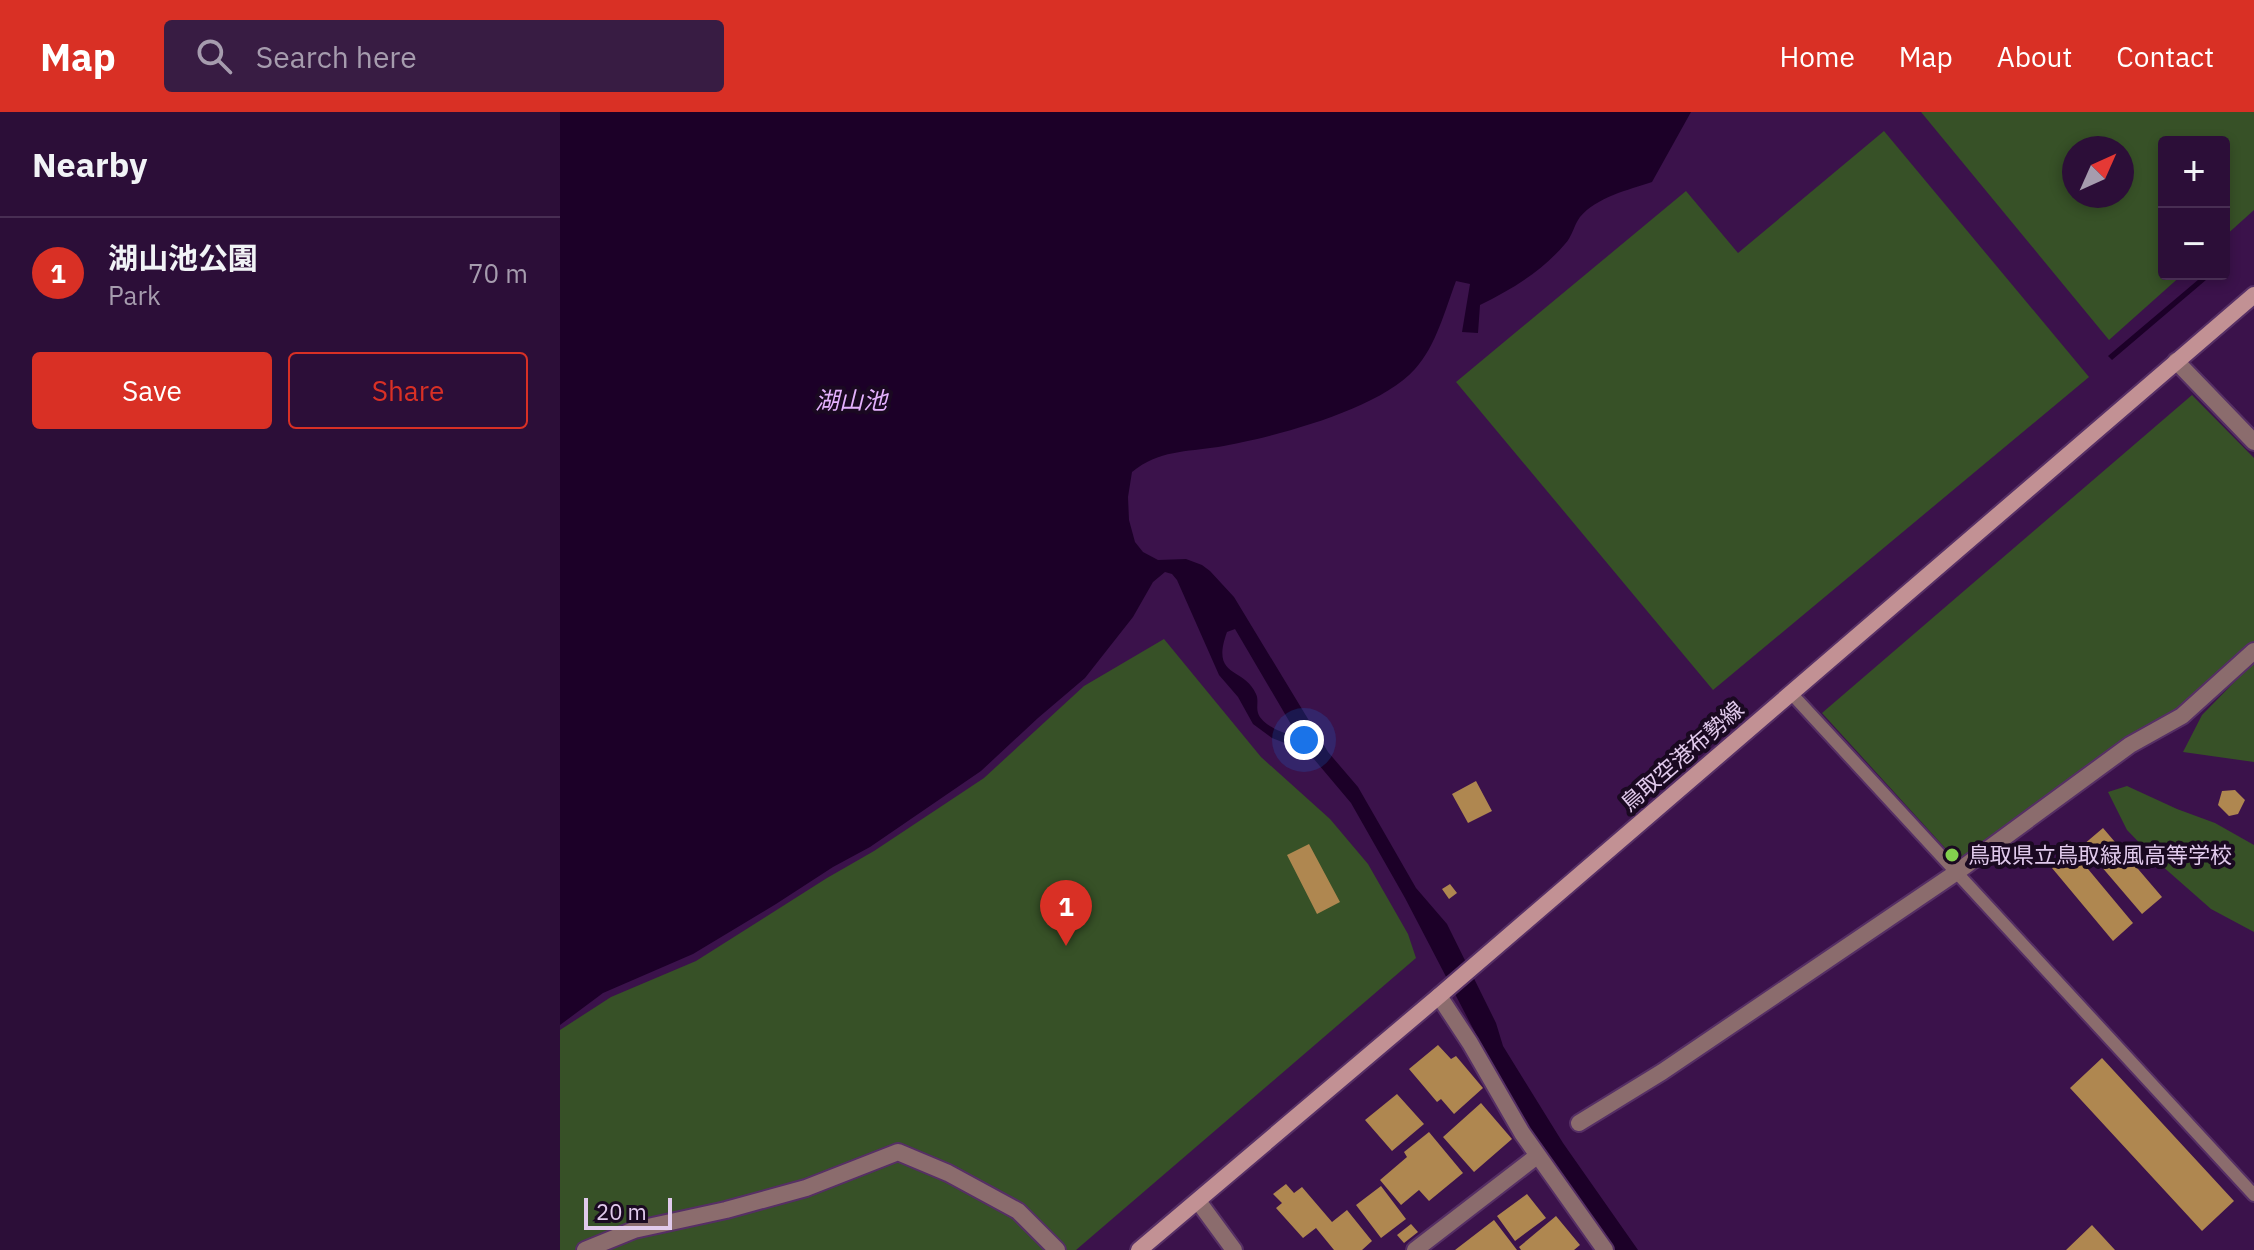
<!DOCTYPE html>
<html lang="en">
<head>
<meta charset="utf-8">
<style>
	:root { --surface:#2c0e38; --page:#381c43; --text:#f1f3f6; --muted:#a69cae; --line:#482e53; --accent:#d93025 }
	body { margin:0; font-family:"IBM Plex Sans","Noto Sans JP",sans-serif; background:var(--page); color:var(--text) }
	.controls { position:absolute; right:24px; top:24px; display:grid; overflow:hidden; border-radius:8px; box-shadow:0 4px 12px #0003 }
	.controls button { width:72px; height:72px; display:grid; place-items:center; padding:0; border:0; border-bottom:2px solid var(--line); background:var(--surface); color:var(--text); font:40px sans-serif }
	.compass { position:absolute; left:1502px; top:24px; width:72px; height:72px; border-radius:50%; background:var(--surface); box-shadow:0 4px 12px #0003; rotate:45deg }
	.scale { position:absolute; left:24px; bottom:20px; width:88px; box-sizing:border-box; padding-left:8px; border:4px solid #e1caec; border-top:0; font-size:22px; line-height:28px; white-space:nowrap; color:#e1caec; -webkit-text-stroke:6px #1a0921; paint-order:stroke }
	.you { position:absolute; left:744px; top:628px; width:28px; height:28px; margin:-20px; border:6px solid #fff; border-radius:50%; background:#1a73e8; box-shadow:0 0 0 12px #1a73e833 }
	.badge { display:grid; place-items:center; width:52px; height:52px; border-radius:50%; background:var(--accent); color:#fff; font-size:26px; font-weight:700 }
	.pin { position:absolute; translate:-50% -66px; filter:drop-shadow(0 2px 4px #0008) }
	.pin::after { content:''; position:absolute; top:42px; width:28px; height:24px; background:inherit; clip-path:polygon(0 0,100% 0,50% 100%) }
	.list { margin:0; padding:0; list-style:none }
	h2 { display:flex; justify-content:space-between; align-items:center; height:104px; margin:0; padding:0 32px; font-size:34px }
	h2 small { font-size:26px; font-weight:400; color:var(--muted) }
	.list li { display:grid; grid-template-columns:52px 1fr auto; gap:24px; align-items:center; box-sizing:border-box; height:112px; padding:0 32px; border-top:2px solid var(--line) }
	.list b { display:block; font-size:30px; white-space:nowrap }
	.list p { margin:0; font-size:26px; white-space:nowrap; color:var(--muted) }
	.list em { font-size:26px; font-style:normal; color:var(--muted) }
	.actions { display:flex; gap:16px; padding:24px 32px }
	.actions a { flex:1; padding:18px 0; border:2px solid var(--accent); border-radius:8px; text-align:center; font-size:28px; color:var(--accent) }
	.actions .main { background:var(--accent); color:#fff }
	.icon { flex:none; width:44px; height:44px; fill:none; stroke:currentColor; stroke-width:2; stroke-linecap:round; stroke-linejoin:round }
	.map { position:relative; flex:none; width:1694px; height:1138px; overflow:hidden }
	header { display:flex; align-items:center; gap:48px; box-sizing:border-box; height:112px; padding:0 40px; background:var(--accent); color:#fff }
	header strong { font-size:38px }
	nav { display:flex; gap:44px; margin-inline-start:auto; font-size:28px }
	.search { width:560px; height:72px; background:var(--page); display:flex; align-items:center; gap:20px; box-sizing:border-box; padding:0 28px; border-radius:8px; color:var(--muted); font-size:30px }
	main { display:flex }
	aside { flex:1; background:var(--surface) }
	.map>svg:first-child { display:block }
	.green { fill:#375127; fill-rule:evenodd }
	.water { fill:#1c0028; fill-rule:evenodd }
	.building { fill:#af8750 }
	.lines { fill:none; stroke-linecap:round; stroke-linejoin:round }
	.lane-casing { stroke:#562f65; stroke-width:16 }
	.street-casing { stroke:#562f65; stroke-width:20 }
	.secondary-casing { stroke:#562f65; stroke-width:20 }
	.lane { stroke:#8b6c6d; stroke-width:12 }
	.street { stroke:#8b6c6d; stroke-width:16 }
	.secondary { stroke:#c29194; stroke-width:16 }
	.poi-dot { fill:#83d04e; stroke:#1a0921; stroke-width:3 }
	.labels { text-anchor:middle; stroke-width:8; stroke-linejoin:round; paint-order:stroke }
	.street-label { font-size:22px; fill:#e1caec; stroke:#1a0921 }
	.poi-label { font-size:22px; fill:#e1caec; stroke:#1a0921; text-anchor:start }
	.water-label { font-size:24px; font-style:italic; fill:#e4b1fd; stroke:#1a0921 }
</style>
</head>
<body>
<header>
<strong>Map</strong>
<div class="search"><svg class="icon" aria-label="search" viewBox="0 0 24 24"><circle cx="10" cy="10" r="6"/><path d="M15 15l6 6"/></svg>Search here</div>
<nav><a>Home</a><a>Map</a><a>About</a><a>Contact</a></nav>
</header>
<main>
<aside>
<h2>Nearby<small></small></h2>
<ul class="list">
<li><span class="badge">1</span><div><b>湖山池公園</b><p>Park</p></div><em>70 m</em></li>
</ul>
<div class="actions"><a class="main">Save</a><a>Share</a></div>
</aside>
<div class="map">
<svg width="1694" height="1138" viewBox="0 0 1694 1138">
	<rect width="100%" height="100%" fill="#3b124b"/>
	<!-- green -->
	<path class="green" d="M1361 0H1694V98L1664 125V30H1604V162H1623L1549 228ZM1514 36H1562V84H1514Z
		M1324 19 1529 265 1153 578 896 270 1126 79 1178 141Z
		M1632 283 1694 346V530L1613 601 1539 646 1410 744 1395 747 1262 601Z
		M604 527 701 645 770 707 808 752 848 822 856 846 516 1138H0V918L51 885 136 849 267 766 314 739 424 666 524 574Z
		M1694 550V650L1623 640 1642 603Z
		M1567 674 1617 697 1655 711 1694 733V820L1651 797 1601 753 1567 718 1548 680Z"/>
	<!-- water -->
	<path class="water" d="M0 0H1131L1092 70C1068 78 1037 85 1020 105 1014 113 1012 125 1005 132 981 160 952 177 920 193L918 221 902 220 910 172 896 169C885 198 876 234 855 257 817 299 713 325 658 335 626 340 599 338 572 360L568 385 569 408 575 430 583 440 598 448 626 447 642 453 650 459 674 485 768 640 798 675 856 776 887 812 936 911 943 934 1003 1031 1078 1138H1054L978 1031 918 926 845 786 791 691 748 640 712 626 693 612 678 585 659 563 617 468 612 462 605 460 593 470 573 505 525 566 478 606 421 659 310 735 273 755 216 792 133 842 43 881 0 913ZM675 517 732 614 729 622C720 621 701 611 698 601 696 595 699 588 696 582 684 554 650 567 667 520Z
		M1645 162H1653L1552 248 1548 244Z"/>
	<!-- building -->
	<path class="building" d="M916 669 932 699 908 711 892 682Z
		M1675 678 1685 688 1678 702 1669 704 1658 693 1662 679Z
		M1543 716 1602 785 1582 802 1523 733Z
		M749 732 780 790 757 802 727 743Z
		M1513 739 1573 811 1553 829 1492 756Z
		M890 772 897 781 889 787 882 777Z
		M878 933 891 947 896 944 923 976 894 1002 881 987 877 990 849 957Z
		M1542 946 1674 1089 1642 1119 1510 976Z
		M837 982 864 1012 832 1039 805 1008Z
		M921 991 952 1027 914 1060 883 1025Z
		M869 1020 903 1061 869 1089 859 1078 841 1093 820 1068 847 1045 844 1040Z
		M726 1072 734 1081 742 1075 772 1110 787 1098 812 1129 802 1138H774L756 1116 743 1126 716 1096 722 1091 713 1082Z
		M821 1074 846 1107 821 1126 796 1093Z
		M967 1082 986 1106 955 1129 937 1104Z
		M996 1104 1020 1133 1014 1138H961L959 1135Z
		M934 1108 957 1138H895Z
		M851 1112 858 1120 844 1131 837 1123Z
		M1532 1113 1555 1138H1506Z"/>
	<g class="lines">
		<!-- lane casing -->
		<g class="lane-casing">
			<path id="lane" d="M1230 580 1694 1083"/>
		</g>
		<!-- street casing -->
		<g class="street-casing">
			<path id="street" d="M1616 249 1694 330
				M879 884 910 931 962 1021 1045 1138
				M1019 1011 1102 960 1397 760 1570 633 1622 604 1694 539
				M638 1089 674 1138
				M25 1138 74 1118 166 1098 246 1076 338 1040 388 1061 458 1099 497 1138
				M855 1138 977 1044"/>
		</g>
		<!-- secondary casing -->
		<g class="secondary-casing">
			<path id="secondary" d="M579 1138 879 884 1694 183"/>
		</g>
		<!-- lane -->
		<use href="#lane" class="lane"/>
		<!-- street -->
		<use href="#street" class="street"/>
		<!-- secondary -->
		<use href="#secondary" class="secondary"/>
	</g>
	<!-- markers -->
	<circle class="poi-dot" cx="1392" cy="743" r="8"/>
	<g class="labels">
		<!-- street labels -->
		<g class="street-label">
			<text transform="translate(1122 644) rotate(-41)" y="8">鳥取空港布勢線</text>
		</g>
		<!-- poi labels -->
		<g class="poi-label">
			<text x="1408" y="751">鳥取県立鳥取緑風高等学校</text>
		</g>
		<!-- water labels -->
		<g class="water-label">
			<text x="291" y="297">湖山池</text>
		</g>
	</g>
</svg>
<div class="controls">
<button>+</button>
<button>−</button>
</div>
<svg class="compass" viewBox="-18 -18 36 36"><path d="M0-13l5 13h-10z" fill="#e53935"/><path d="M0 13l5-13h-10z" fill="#a69cae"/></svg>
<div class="scale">20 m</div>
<div class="you"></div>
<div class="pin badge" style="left:506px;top:834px">1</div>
</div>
</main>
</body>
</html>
